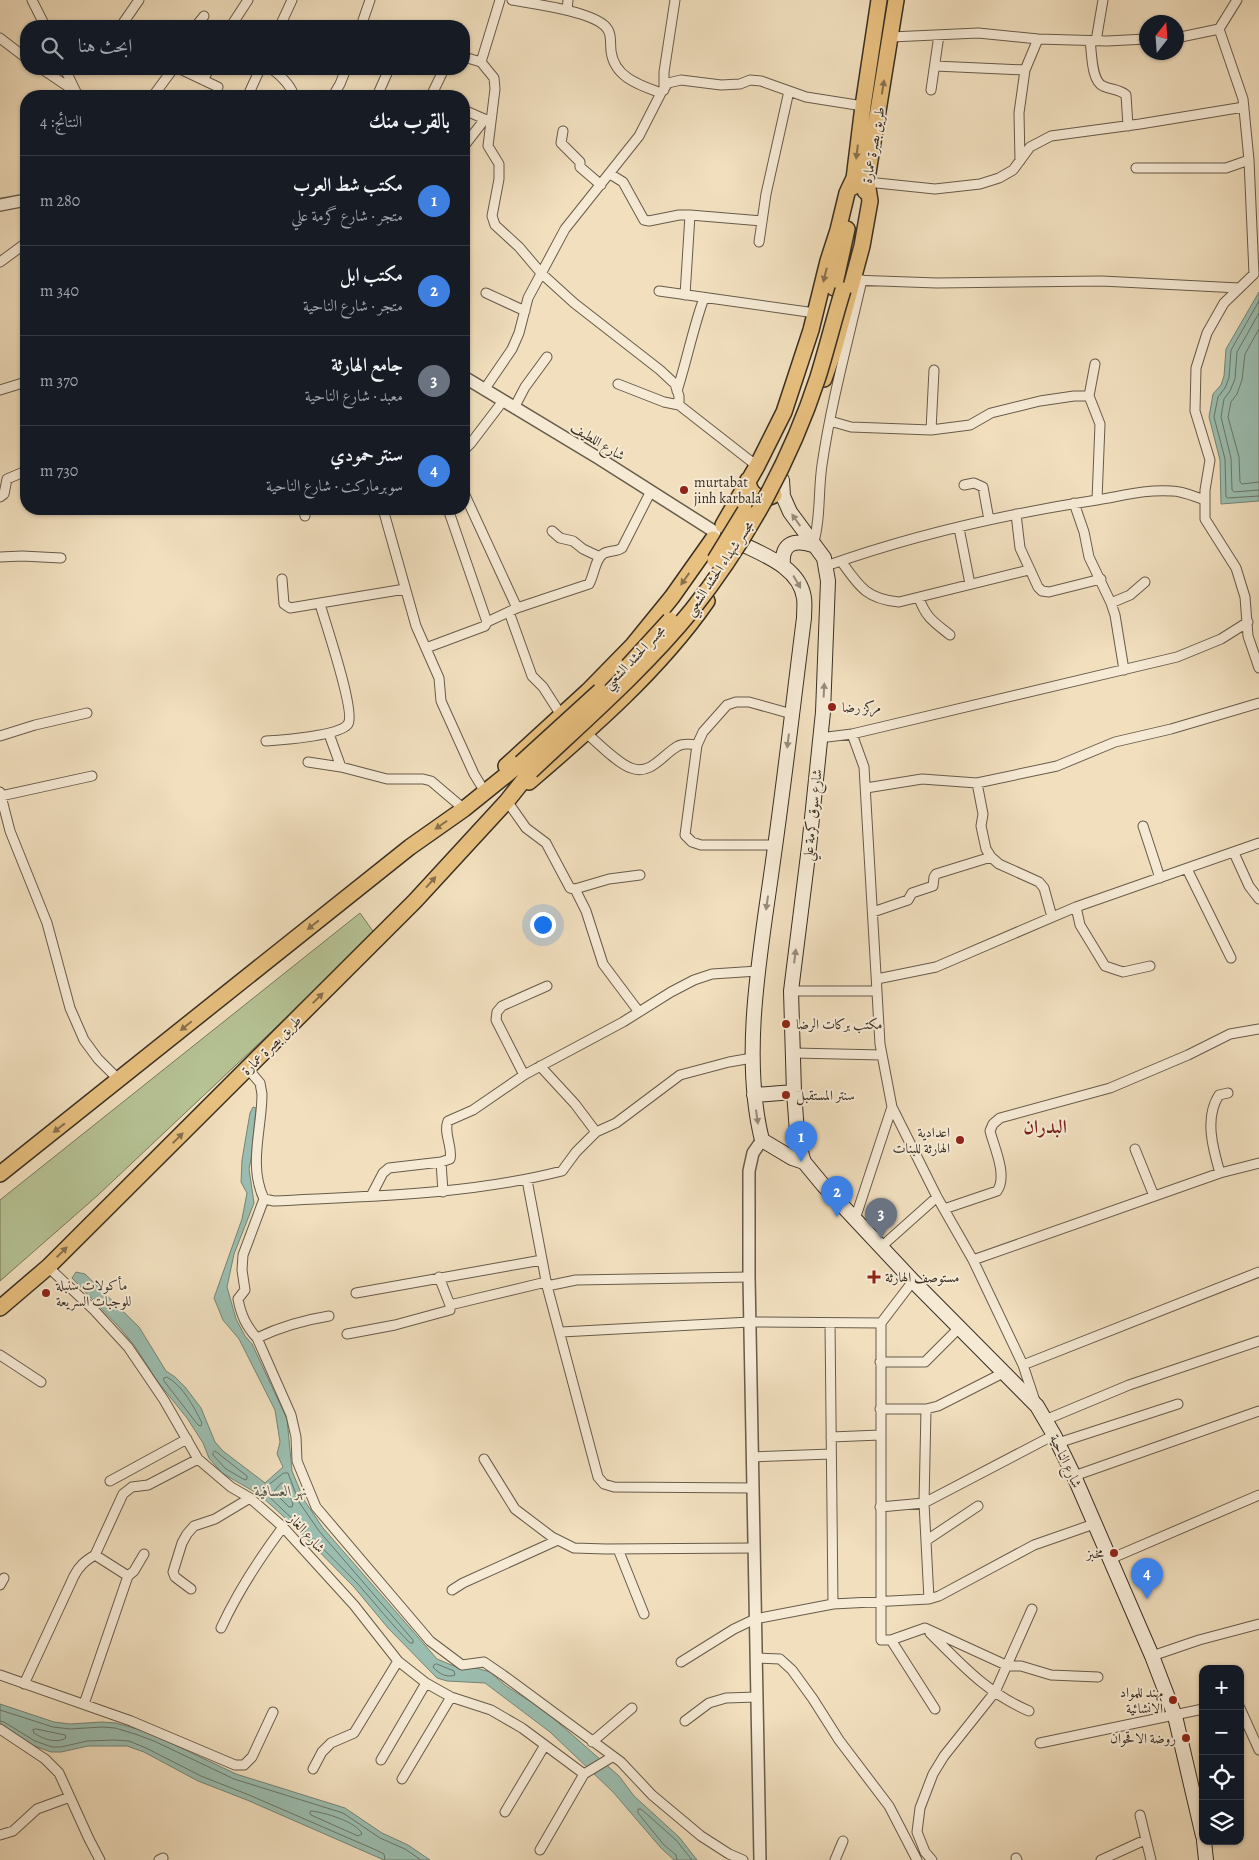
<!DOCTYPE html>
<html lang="ar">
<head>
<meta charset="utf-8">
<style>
	:root { --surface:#171b24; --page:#20242c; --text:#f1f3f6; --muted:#9ea1a6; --line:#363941; --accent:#c59692 }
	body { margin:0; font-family:Alegreya,Amiri,serif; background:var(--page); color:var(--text); direction:rtl }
	.controls { position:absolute; right:15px; bottom:15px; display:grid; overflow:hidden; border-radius:10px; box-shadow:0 1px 4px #0004 }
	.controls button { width:45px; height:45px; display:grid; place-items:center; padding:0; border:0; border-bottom:1px solid var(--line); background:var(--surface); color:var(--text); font:25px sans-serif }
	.compass { position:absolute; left:1139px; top:15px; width:45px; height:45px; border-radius:50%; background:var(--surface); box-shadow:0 1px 4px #0004; rotate:17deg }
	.you { position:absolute; left:542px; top:924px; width:18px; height:18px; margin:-12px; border:4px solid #fff; border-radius:50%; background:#1a73e8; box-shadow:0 0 0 8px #1a73e833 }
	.badge { display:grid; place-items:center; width:32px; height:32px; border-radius:50%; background:var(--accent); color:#fff; font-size:16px; font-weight:700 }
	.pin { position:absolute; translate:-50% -41px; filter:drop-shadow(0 1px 2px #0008) }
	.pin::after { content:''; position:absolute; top:26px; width:18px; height:15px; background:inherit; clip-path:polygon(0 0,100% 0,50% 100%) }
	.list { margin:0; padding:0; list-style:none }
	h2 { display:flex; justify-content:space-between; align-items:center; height:65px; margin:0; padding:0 20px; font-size:21px }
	h2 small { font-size:16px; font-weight:400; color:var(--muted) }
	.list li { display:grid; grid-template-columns:32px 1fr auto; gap:15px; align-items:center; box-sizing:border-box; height:90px; padding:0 20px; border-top:1px solid var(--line) }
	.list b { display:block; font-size:19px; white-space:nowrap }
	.list p { margin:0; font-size:16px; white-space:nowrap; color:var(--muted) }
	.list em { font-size:16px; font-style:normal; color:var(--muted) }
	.icon { flex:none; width:28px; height:28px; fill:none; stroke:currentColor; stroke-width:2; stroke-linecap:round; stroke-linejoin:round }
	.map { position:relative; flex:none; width:1259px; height:1860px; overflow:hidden; direction:ltr }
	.search { position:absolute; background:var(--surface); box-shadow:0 1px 4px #0004; left:20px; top:20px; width:450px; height:55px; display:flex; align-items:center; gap:12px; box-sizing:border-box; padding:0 18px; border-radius:20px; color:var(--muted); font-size:19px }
	.panel { position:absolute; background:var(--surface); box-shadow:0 1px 4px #0004; left:20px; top:90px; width:450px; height:425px; border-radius:20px; direction:rtl }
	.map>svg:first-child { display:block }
	.green { fill:#b6c395; stroke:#78795c }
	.water { fill:#9bbdaf; stroke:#748477 }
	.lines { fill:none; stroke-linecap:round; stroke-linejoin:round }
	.shore { stroke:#6a7669; stroke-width:1 }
	.minor-casing { stroke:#675b4a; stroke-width:11 }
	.tertiary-casing { stroke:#675b4a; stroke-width:14 }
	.secondary-casing { stroke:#392f23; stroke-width:16 }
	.trunk-casing { stroke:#392f23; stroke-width:18 }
	.minor { stroke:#f6ead5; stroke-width:9 }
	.tertiary { stroke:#f6ead5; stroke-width:11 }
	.secondary { stroke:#f6ead5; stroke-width:14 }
	.trunk { stroke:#e8c07f; stroke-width:15 }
	.trunk-bridge-casing { stroke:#392f23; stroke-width:18; stroke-linecap:butt }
	.trunk-bridge { stroke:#e8c07f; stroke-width:15 }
	.oneway { fill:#88704c }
	.oneway2 { fill:#988c7c }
	.poi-dot { fill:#8f2418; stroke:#f6ead5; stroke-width:2 }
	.labels { text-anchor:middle; stroke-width:4; stroke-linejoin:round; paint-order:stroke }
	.street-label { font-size:14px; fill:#392f23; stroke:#f6ead5 }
	.poi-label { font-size:14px; fill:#392f23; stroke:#f6ead5; text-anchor:start }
	.water-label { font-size:15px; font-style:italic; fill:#525246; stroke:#f6ead5 }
	.district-label { font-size:19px; font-weight:bold; fill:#7a1f14; stroke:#f6ead5 }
</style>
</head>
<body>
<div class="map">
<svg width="1259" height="1860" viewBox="0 0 1259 1860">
	<rect width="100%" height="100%" fill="#f1dfbe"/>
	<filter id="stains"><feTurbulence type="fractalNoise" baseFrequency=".004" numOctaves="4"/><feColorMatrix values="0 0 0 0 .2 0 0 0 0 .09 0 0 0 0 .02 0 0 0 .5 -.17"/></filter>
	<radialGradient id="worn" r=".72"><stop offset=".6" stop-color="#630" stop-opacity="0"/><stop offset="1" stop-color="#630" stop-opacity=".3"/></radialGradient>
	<!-- green -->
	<path class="green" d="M360 913 375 934 97 1196 0 1281V1200Z"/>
	<!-- water -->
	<path class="water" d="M1259 292V501L1221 504 1220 460 1209 417 1213 394 1221 385 1224 376 1226 349Z
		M253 1107 256 1108 251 1159 249 1169 254 1203 234 1254 227 1287 236 1319 245 1336 252 1344 287 1419 292 1471 304 1500 323 1528 437 1659 461 1669 476 1668 490 1672 506 1686 544 1710 619 1776 634 1796 679 1837 697 1860H674L661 1848 613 1792 550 1732 485 1683 447 1681 437 1678 388 1628 354 1587 295 1527 260 1495 222 1473 209 1458 203 1443 187 1418 158 1382 134 1345 119 1327 72 1278 76 1272 85 1274 139 1327 166 1371 175 1377 185 1387 201 1408 215 1442 223 1451 265 1483 283 1467 277 1454 280 1442 275 1410 239 1339 223 1320 214 1298 242 1219 247 1193 241 1182 242 1160 250 1113Z
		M0 1704 54 1722 70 1724 102 1722 116 1723 137 1729 156 1736 236 1774 345 1808 382 1833 408 1845 430 1860H384L247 1800 198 1781 144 1752 127 1746H88L61 1752H51L32 1745 0 1725Z"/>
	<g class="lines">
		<!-- shore -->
		<path class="shore" d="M1259 301 1231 350 1229 378 1225 388 1218 397 1214 417 1225 459 1226 497 1228 498 1259 496
			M1259 313 1237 352 1235 379 1230 391 1224 399 1221 417 1231 458 1232 490 1234 492 1259 490
			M1259 329 1245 354 1242 380 1237 394 1231 402 1228 417 1239 457 1240 482 1242 484 1259 482
			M164 1378 167 1377C183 1386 194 1407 202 1423L201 1426 198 1425 164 1381Z
			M215 1451 247 1476V1479L245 1480 226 1469 213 1455V1453Z
			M284 1473H288L299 1502 319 1531 413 1640V1643H410C391 1624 375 1603 357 1583 327 1552 296 1522 264 1492L265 1488Z
			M282 1483 285 1484 293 1504 292 1507H289L274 1492 275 1490Z
			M437 1664 454 1671 455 1675C447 1678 439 1674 433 1667L434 1665Z
			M0 1710 53 1727 70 1729 102 1727 115 1728 135 1734 154 1741 234 1779 343 1813 380 1838 405 1849 421 1860
			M0 1721 4 1722 35 1741 52 1747H61L87 1741 114 1740 129 1741 146 1748 201 1776 249 1795 376 1850 384 1854 385 1860
			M36 1729 65 1735 66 1738C56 1744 43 1739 34 1733L33 1730Z
			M311 1811C324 1812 357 1822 362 1834L358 1836 311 1815 310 1813Z
			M677 1860 676 1855 664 1845 638 1813V1809H641L676 1840 692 1860"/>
		<!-- minor casing -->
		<g class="minor-casing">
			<path id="minor" d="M32 0 45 26
				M512 0C534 4 590 11 605 26 612 33 610 41 611 51 614 77 639 85 661 93
				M567 10 568 0
				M121 26 139 0
				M196 26 204 16
				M231 26 248 0
				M280 26 292 0
				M361 26 370 0
				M1219 29 1243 99 1249 160 1254 274 1224 303 1207 333 1196 368 1195 411 1210 460 1205 490V519L1236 568 1245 597 1248 636 1259 668
				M891 37 978 33 1038 39 1107 41 1146 39
				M0 38 26 58
				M1176 38 1219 29 1237 0
				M1090 41C1092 52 1091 81 1103 86 1111 90 1119 89 1126 95L1128 126
				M1096 41 1103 0
				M464 57 481 62 494 78 495 89 488 146 499 164V179L492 216 495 225 519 247 541 273 574 303 660 370 675 384 679 396V405L757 466
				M481 62 500 0
				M935 66 1025 70
				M42 69 76 92 79 96
				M65 69 76 92
				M180 69 218 87
				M272 69C281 76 291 85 294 96
				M203 80 209 69
				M664 90V72L675 0
				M931 90 939 35
				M249 93 260 69
				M153 96 173 69
				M333 96 340 84 346 69
				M377 96 389 69
				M431 96 444 69
				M464 110 489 121
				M563 131 561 143 580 162V167L601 185
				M464 146 485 119
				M1020 161 1019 113 1025 70 1038 39
				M1136 168H1226L1249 160
				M610 174 623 182 644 220 649 221 679 215H690L762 221
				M867 182 935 189 980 184 999 178 1013 170 1030 147 1051 136 1140 124 1244 107
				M759 242 766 194 789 91
				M0 262 26 243
				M852 280 937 283 1102 281 1239 288
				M659 291 815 313
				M486 293 525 311
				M685 295 690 215
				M1095 364 1089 396 1100 424 1097 500
				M618 384 664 402 679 405
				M0 390 26 382
				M484 390 512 349 519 333 528 298 565 229 639 136 661 93 668 83 681 80 721 85 740 84 750 80 761 81 806 97 863 106
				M677 391C687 360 693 328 704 298
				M514 408 525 387 547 357
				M830 421 851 427 931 430 970 425 991 413 1040 401 1074 396H1089
				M931 430 934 370
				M464 450 471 443 503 401
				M964 485 974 483 983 487 989 520
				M464 493 517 608
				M0 497 4 494 7 479 26 471
				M1074 503 1084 532 1089 557 1111 603 1115 615 1124 670
				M304 509 305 516
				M383 509 416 626 439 678 441 701 474 774 485 792
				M448 509 487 622
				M1016 514 1020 548 1038 587 1042 591 1049 592 1101 579
				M959 528 970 584
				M552 531 560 538 573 541 583 549 600 557
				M813 545C821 519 818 491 822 465 831 403 848 341 862 280
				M0 557 22 556 61 558
				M841 561C859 586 866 599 899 602L1029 570
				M826 566C913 535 1005 514 1097 500 1122 496 1146 489 1172 491 1183 491 1195 497 1205 500
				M282 579 284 604 290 608 405 589
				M919 598C926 618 934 622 950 635
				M1111 603 1130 595 1145 582
				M509 612 532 676 543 687 561 715
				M426 648 485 626 487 622 517 608 589 584C594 576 595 559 603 554 609 550 617 552 622 548L651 491
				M585 732C596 741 618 764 631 768 651 776 663 754 678 746 684 743 691 744 697 745
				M329 734 341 767
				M852 734 864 767 880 1044 892 1107 937 1197 973 1260 1023 1365 1035 1401
				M0 736 35 725 87 713
				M819 738 852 734 1177 657 1221 639 1248 622
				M266 741C281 740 340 736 348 724 356 712 325 622 320 604
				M308 762 341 767 387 779H423L431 781 464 809
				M977 783 983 814 981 826 986 849 991 857 999 864 1039 882 1044 888 1052 917
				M866 788 922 779 977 783 1057 766 1115 742 1171 729 1259 703
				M0 792 10 831 47 923 70 1008 84 1040 98 1059 119 1080
				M1 796 92 776
				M507 801 526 828 546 843 570 888 575 889 609 879 640 875
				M1143 826 1160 878
				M775 845H701L692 842 685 835 697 745 703 732 727 705 736 702H749L792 714
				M1234 853 1249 886 1259 899
				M1187 869 1231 958
				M575 889 586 911 603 964 639 1012
				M1076 907 1080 925 1105 966 1123 972 1150 966
				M873 912 908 900 912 893 933 886 934 877 936 874 991 857
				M877 979 936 967 1076 907 1259 843
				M791 991H877
				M794 1053 882 1055
				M540 1066 575 1104 596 1132
				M248 1069 260 1083 262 1094C262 1129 248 1165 264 1199L243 1255 242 1270 245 1290 238 1299C241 1315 246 1326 257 1338L291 1415 296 1437 297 1461 316 1507 430 1641 462 1665 484 1662 503 1675 621 1762 652 1795 701 1836 729 1854 743 1860
				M524 1075 496 1020 497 1012 502 1006 547 986
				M1135 1149 1154 1196
				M441 1162 443 1192
				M1220 1173C1213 1149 1204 1118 1219 1095L1228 1093
				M527 1180 547 1286 598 1477 604 1484 614 1487 753 1488
				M371 1196 383 1173 389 1168 441 1162 450 1159C453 1147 443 1133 448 1121L473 1110 524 1075 623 1022 671 992 694 980 712 974 758 971
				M264 1199 274 1201C371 1196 468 1195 562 1171L576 1152 596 1132 616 1123 680 1075 729 1062 752 1058
				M944 1209 997 1191C1008 1176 994 1147 990 1131L993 1124 1000 1118 1110 1088 1188 1055 1230 1034 1259 1029
				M855 1219 892 1107
				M881 1247 937 1197
				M973 1260 1220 1173 1259 1163
				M48 1267 94 1310 128 1347 164 1400 198 1459 231 1487 250 1498 283 1527 354 1605 398 1661 426 1683 451 1697 491 1710 522 1728 584 1774
				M547 1286 576 1280 749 1277
				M356 1293 542 1260
				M450 1305 546 1282
				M830 1323 833 1604
				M881 1323V1640H891L925 1628 1008 1666H1021L1051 1675 1098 1677
				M561 1332 750 1322 881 1323 913 1281
				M347 1334 395 1325 450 1310V1305L439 1277
				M257 1338C280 1327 304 1320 329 1316
				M0 1355 41 1382
				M880 1362H925L959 1328
				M1023 1365 1259 1272
				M880 1409H926
				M1045 1420 1129 1385 1259 1341
				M831 1437 880 1435
				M1058 1443 1178 1404
				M752 1457 831 1454
				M484 1459 515 1509 552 1537 574 1548 606 1549 754 1548
				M1074 1476 1259 1411
				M110 1481 187 1439
				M880 1507 924 1503 1054 1435
				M927 1540 978 1506
				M618 1549 644 1614
				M95 1555 128 1576
				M1110 1559 1259 1495
				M0 1585 4 1578
				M191 1589 175 1577 173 1572 182 1543 187 1534 194 1526 215 1519 250 1498
				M452 1590 463 1583 558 1540
				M929 1599 924 1503 926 1409 938 1406 1003 1373
				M221 1628C238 1591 259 1559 283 1527
				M930 1633C962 1665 987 1693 1029 1711
				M891 1640 935 1709
				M1152 1656 1199 1640 1259 1624
				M756 1658 780 1659 792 1670 813 1699 839 1740 889 1806 917 1860
				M681 1662 734 1629 755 1619 833 1604 929 1599 939 1596 1034 1545 1094 1524
				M0 1675 131 1721 235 1765H244L252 1757 273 1712
				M24 1684 74 1576C79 1566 85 1561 95 1555L123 1494 132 1487 148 1485 198 1459
				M84 1704 128 1576 134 1571 144 1554
				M1240 1708 1259 1750
				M685 1721 709 1703 726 1698 757 1697
				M0 1729 45 1759 59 1773 89 1839 100 1860
				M592 1742 632 1708
				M1040 1743 1203 1709
				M381 1760 426 1683
				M313 1769 322 1752 331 1743 354 1733 398 1661
				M402 1779 451 1697
				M505 1812 545 1745
				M1140 1815 1151 1860
				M0 1835 13 1831 37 1809 70 1797
				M540 1850 584 1774 612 1757
				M1016 1858 1017 1860
				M159 1860 163 1858
				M835 1860 843 1841
				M932 1860 925 1852 917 1832 920 1808 933 1774 944 1756 995 1692 1032 1609
				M1101 1860 1145 1840"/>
		</g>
		<!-- tertiary casing -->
		<g class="tertiary-casing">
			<path id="tertiary" d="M0 205 26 200
				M464 377 600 459 715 532
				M760 1860 749 1277V1171L753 1153 762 1140"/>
		</g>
		<!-- secondary casing -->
		<g class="secondary-casing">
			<path id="secondary" d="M782 480 783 496 790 512 824 558 828 581 823 712 809 847 791 991 794 1092 797 1132 802 1156 804 1162 823 1185 913 1281 1037 1406 1054 1435 1074 1476 1152 1656 1175 1716 1203 1836
				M744 545C767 556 800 569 804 598 805 604 804 611 804 618 794 697 785 776 774 854 762 944 740 1052 762 1140L792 1158 804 1162
				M783 566C781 543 794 539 813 545
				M754 1095 794 1092
				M1204 1841 1206 1860"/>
		</g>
		<!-- trunk casing -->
		<g class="trunk-casing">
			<path id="trunk" d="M853 187 863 106 879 0
				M865 191 896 0
				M834 288 847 229
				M824 379 834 350 862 246 870 201 867 182
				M748 480C749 495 761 502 774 495
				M723 525 757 466 784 412 811 330 828 261 838 230 847 193 854 178
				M506 766 588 691 633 645 672 597 713 539
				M529 782C592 728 659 670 707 601
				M0 1174 410 847 464 809 521 763
				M0 1308 48 1267 415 901 507 801 531 771"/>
		</g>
		<!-- minor -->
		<use href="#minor" class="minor"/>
		<!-- tertiary -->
		<use href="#tertiary" class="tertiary"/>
		<!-- secondary -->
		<use href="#secondary" class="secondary"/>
		<!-- trunk -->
		<use href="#trunk" class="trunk"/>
		<!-- trunk-bridge casing -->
		<g class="trunk-bridge-casing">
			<path id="trunk-bridge" d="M715 560 745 511
				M628 666 670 620
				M521 763 600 691
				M531 771C586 719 644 669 692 610 746 542 791 460 818 377 827 348 834 319 843 290"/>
		</g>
		<!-- trunk-bridge -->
		<use href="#trunk-bridge" class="trunk-bridge"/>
	</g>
	<!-- one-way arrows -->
	<defs><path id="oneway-solid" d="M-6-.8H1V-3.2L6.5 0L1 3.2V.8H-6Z" transform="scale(1.25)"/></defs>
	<g class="oneway">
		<use href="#oneway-solid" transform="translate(883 87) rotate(-81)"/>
		<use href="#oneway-solid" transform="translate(857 152) rotate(97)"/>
		<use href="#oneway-solid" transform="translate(825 275) rotate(104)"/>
		<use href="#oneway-solid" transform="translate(685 579) rotate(125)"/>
		<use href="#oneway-solid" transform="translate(441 825) rotate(145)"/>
		<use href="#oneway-solid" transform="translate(431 882) rotate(-48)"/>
		<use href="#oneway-solid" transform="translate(313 925) rotate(142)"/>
		<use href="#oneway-solid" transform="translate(318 998) rotate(-45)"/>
		<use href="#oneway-solid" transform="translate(186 1026) rotate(141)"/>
		<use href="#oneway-solid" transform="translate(59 1128) rotate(142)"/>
		<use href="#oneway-solid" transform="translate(178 1138) rotate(-45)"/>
		<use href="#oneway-solid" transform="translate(62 1252) rotate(-45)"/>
	</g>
	<g class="oneway2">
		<use href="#oneway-solid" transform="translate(796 520) rotate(-125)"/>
		<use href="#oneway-solid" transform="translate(797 582) rotate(60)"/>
		<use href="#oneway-solid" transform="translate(824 690) rotate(-87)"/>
		<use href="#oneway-solid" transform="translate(788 741) rotate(97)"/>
		<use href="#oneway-solid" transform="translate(767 903) rotate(98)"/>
		<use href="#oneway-solid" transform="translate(795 956) rotate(-83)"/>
		<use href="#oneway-solid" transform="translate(757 1117) rotate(82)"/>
	</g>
	<!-- markers -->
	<g class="poi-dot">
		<circle cx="684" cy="490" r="5"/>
		<circle cx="832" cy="707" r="5"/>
		<circle cx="786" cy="1024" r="5"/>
		<circle cx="786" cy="1095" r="5"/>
		<circle cx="960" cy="1140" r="5"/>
		<path d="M871.5 1269.5h5v5h5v5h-5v5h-5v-5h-5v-5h5z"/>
		<circle cx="46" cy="1293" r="5"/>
		<circle cx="1114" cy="1553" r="5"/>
		<circle cx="1173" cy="1700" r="5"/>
		<circle cx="1186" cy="1738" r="5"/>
	</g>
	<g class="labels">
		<!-- street labels -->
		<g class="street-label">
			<text transform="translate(873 145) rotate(-80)" y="5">طريق بصرة عمارة</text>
			<text transform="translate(598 441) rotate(31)" y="5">شارع اللطيف</text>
			<text transform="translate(719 568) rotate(-56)" y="5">مجسر شهداء الحشد الشعبي</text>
			<text transform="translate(634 657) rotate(-46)" y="5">مجسر الحشد الشعبي</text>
			<text transform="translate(812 815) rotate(-84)" y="5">شارع سوق كرمة علي</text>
			<text transform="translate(271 1045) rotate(-45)" y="5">طريق بصرة عمارة</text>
			<text transform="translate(1066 1461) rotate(65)" y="5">شارع الناحية</text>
			<text transform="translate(307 1533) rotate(48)" y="5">شارع الغاز</text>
		</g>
		<!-- poi labels -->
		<g class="poi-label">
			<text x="694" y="487">murtabat<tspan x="694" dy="16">jinh karbala'</tspan></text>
			<text x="842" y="712">مركز رضا</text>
			<text x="796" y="1029">مكتب بركات الرضا</text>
			<text x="796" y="1100">سنتر المستقبل</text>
			<text x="950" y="1137" text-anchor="end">اعدادية<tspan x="950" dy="16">الهارثة للبنات</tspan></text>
			<text x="885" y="1282">مستوصف الهارثة</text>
			<text x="56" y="1290">مأكولات سنبلة<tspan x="56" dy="16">للوجبات السريعة</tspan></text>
			<text x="1104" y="1558" text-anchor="end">مخبز</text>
			<text x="1163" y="1697" text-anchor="end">مهند للمواد<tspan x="1163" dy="16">الانشائية</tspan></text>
			<text x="1176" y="1743" text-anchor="end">روضة الاقحوان</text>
		</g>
		<!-- water labels -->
		<g class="water-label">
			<text x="281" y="1496">نهر العسافية</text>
		</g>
		<!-- district labels -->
		<g class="district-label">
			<text x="1045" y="1133">البدران</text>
		</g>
	</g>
	<rect width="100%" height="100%" filter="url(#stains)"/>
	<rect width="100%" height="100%" fill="url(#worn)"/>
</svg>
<div class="controls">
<button>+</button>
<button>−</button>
<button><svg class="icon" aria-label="locate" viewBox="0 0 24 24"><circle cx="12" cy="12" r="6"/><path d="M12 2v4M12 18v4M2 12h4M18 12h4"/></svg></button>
<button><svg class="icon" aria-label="layers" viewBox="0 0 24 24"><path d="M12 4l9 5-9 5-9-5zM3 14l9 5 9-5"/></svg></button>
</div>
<svg class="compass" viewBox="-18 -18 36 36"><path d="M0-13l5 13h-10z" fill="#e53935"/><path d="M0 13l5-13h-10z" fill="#9ea1a6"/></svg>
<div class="you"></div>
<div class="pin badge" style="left:801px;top:1162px;background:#3f7fe0">1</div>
<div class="pin badge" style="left:837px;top:1217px;background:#3f7fe0">2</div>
<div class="pin badge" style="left:881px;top:1239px;background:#6b7280">3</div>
<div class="pin badge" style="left:1147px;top:1599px;background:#3f7fe0">4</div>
<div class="search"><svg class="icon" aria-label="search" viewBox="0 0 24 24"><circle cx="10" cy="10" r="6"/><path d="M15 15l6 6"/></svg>ابحث هنا</div>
<section class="panel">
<h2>بالقرب منك<small>النتائج: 4</small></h2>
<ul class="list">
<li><span class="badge" style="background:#3f7fe0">1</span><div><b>مكتب شط العرب</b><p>متجر · شارع گرمة علي</p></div><em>280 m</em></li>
<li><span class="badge" style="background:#3f7fe0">2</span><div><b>مكتب ابل</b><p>متجر · شارع الناحية</p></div><em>340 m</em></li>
<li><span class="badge" style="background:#6b7280">3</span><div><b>جامع الهارثة</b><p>معبد · شارع الناحية</p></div><em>370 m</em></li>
<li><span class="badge" style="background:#3f7fe0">4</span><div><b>سنتر حمودي</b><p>سوبرماركت · شارع الناحية</p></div><em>730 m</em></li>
</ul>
</section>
</div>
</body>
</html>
